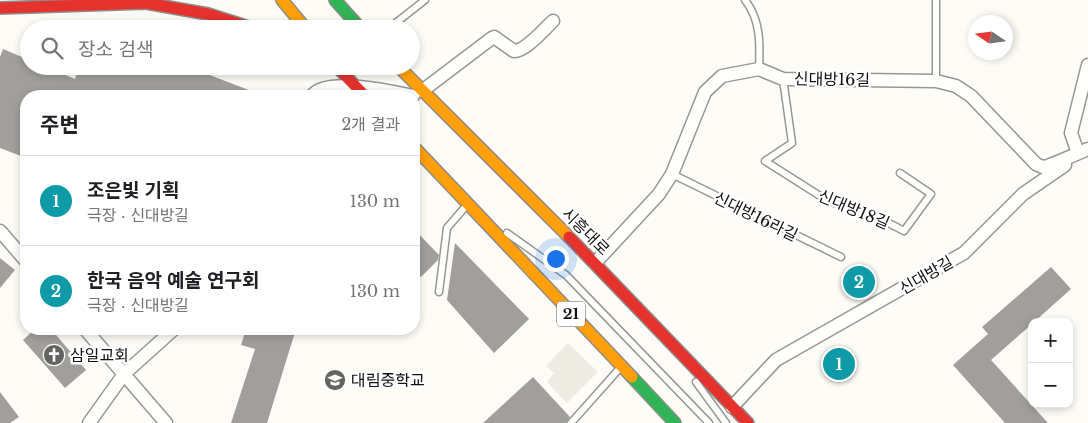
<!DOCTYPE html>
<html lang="ko">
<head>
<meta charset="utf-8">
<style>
	:root { --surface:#fff; --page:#f6f6f6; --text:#202124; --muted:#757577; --line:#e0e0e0; --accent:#db2777 }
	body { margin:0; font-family:"Libre Baskerville","Noto Sans KR",serif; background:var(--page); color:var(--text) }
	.controls { position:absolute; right:15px; bottom:15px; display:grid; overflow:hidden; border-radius:10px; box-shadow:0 2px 8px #0003 }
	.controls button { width:45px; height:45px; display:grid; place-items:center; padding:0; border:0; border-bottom:1px solid var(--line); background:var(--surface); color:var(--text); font:25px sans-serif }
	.compass { position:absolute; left:968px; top:15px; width:45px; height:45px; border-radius:50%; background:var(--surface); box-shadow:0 2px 8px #0003; rotate:283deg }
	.you { position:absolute; left:555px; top:258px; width:18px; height:18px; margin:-12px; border:4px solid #fff; border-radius:50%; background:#1a73e8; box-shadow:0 0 0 8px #1a73e833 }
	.badge { display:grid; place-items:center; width:32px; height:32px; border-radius:50%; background:var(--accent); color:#fff; font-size:16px; font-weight:700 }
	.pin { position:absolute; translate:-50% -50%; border:2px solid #fff; box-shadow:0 1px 5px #0006 }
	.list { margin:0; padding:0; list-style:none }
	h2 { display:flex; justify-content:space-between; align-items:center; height:65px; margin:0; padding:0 20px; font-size:21px }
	h2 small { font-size:16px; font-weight:400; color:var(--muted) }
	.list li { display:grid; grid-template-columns:32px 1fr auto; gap:15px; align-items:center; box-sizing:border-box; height:90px; padding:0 20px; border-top:1px solid var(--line) }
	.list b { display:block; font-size:19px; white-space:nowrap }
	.list p { margin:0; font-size:16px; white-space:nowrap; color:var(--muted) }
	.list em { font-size:16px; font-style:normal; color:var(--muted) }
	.icon { flex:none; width:28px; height:28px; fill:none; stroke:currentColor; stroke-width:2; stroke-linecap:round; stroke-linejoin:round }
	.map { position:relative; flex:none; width:1088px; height:423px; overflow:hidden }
	.search { position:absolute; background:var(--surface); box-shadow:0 2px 8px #0003; left:20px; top:20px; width:400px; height:55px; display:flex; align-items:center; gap:12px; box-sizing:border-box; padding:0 18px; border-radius:28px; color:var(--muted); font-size:19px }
	.panel { position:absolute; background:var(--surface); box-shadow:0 2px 8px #0003; left:20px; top:90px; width:400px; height:245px; border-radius:20px }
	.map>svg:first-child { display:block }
	.plaza { fill:#edebe2 }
	.building { fill:#a19f9c }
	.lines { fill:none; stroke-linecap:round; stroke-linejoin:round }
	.lane-casing { stroke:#979795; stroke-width:9 }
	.street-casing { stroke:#979795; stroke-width:15 }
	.fast-casing { stroke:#8e8d8b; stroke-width:14 }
	.slow-casing { stroke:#8e8d8b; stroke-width:14 }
	.jam-casing { stroke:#8e8d8b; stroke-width:14 }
	.lane { stroke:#fffffe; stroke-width:6 }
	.street { stroke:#fffffe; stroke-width:12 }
	.fast { stroke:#30b455; stroke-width:11 }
	.slow { stroke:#ff9f0a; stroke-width:11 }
	.jam { stroke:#e5322d; stroke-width:11 }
	.labels { text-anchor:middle; stroke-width:5; stroke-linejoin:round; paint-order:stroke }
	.shield { fill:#fff; stroke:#585858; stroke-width:1 }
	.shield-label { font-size:15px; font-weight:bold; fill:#111 }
	.street-label { font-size:16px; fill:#111; stroke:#fff }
	.poi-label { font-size:16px; fill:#111; stroke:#fff; text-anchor:start }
</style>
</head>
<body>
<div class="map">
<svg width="1088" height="423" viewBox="0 0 1088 423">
	<rect width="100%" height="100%" fill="#fdfcf7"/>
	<!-- plaza -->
	<path class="plaza" d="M568 343 598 372 567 403 547 382 554 373 546 366Z"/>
	<!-- building -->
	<path class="building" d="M3 49 29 60V66H45L75 79 79 66H186L262 95 71 96 54 90 51 96H26V158L0 148V57Z
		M414 229 439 255 438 260 421 277 414 269Z
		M455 243 529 319 494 353 447 300Z
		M0 258 15 270 0 288Z
		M1051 267 1071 289 1034 322H1032V324L991 360 1048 423H1005L953 365 988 334 982 327Z
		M44 329H51L86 370 65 388 23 340 34 330 37 335Z
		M246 329H296L267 423H231L255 349 241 345Z
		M533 377 570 417 566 423H483Z
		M0 392 19 417 10 423H0Z"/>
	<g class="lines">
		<!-- lane casing -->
		<g class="lane-casing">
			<path id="lane" d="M745 0C761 20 760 45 759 69
				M936 0V81
				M388 29 425 0
				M783 79 792 143 765 161 828 201 877 217 904 231 931 194 900 173
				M672 174 841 257
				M507 233 566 275 709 423
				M439 292 447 228 466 206
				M696 382 726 423
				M571 423 620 368"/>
		</g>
		<!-- street casing -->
		<g class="street-casing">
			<path id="street" d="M422 91 492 38 494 37 514 51C526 51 544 29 553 21
				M312 96C324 76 394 92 413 96
				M1078 153 1071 133 1088 65
				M0 231 26 261
				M595 263 659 194 672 174 705 92 722 76 759 69 783 79 936 81 956 86 971 96 1036 164C1038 165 1040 166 1043 167 1047 167 1081 152 1088 149
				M85 329 166 423
				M732 407 776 360 964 253 1023 194 1065 165
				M89 423 124 374 174 329"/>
		</g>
		<!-- fast casing -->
		<g class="fast-casing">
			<path id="fast" d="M335 0 361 29
				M632 377 675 423"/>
		</g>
		<!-- slow casing -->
		<g class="slow-casing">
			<path id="slow" d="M282 0 306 29
				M398 66 569 237
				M414 147 632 377"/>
		</g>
		<!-- jam casing -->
		<g class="jam-casing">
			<path id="jam" d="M0 8 146 3 208 14 255 29
				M336 66 365 96
				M569 237 748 423"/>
		</g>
		<!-- lane -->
		<use href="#lane" class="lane"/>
		<!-- street -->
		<use href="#street" class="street"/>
		<!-- fast -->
		<use href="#fast" class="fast"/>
		<!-- slow -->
		<use href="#slow" class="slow"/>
		<!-- jam -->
		<use href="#jam" class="jam"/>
	</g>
	<!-- icons -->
	<defs>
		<g id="church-disc" transform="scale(1.125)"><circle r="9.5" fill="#646362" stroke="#fff"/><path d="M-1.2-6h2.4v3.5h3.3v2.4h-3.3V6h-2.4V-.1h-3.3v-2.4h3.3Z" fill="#fff"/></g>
		<g id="school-disc" transform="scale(1.125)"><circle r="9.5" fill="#646362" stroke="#fff"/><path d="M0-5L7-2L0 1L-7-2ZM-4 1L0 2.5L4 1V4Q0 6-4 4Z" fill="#fff"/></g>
	</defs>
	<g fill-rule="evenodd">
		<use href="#church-disc" x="54" y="355"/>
		<use href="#school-disc" x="335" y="380"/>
	</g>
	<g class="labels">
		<!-- shield labels -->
		<rect class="shield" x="557" y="301.5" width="28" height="25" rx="4"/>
		<g class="shield-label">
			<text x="571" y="319">21</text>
		</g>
		<!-- street labels -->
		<g class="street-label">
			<text transform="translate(832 79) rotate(1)" y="6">신대방16길</text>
			<text transform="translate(854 209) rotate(23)" y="6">신대방18길</text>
			<text transform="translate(756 216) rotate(26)" y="6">신대방16라길</text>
			<text transform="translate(586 231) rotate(45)" y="6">시흥대로</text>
			<text transform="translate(926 275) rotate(-30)" y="6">신대방길</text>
		</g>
		<!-- poi labels -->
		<g class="poi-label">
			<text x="70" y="361">삼일교회</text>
			<text x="351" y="386">대림중학교</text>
		</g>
	</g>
</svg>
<div class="controls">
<button>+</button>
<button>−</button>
</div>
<svg class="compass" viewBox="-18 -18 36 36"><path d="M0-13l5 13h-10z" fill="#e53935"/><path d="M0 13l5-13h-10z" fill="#757577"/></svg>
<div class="you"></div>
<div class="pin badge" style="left:839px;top:364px;background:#0f9aa8">1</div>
<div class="pin badge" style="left:859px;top:282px;background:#0f9aa8">2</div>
<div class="search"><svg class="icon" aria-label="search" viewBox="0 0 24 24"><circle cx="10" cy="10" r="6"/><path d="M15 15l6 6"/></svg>장소 검색</div>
<section class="panel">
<h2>주변<small>2개 결과</small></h2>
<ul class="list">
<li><span class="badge" style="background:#0f9aa8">1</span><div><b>조은빛 기획</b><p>극장 · 신대방길</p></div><em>130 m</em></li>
<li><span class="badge" style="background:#0f9aa8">2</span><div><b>한국 음악 예술 연구회</b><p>극장 · 신대방길</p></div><em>130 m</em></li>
</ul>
</section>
</div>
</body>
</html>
